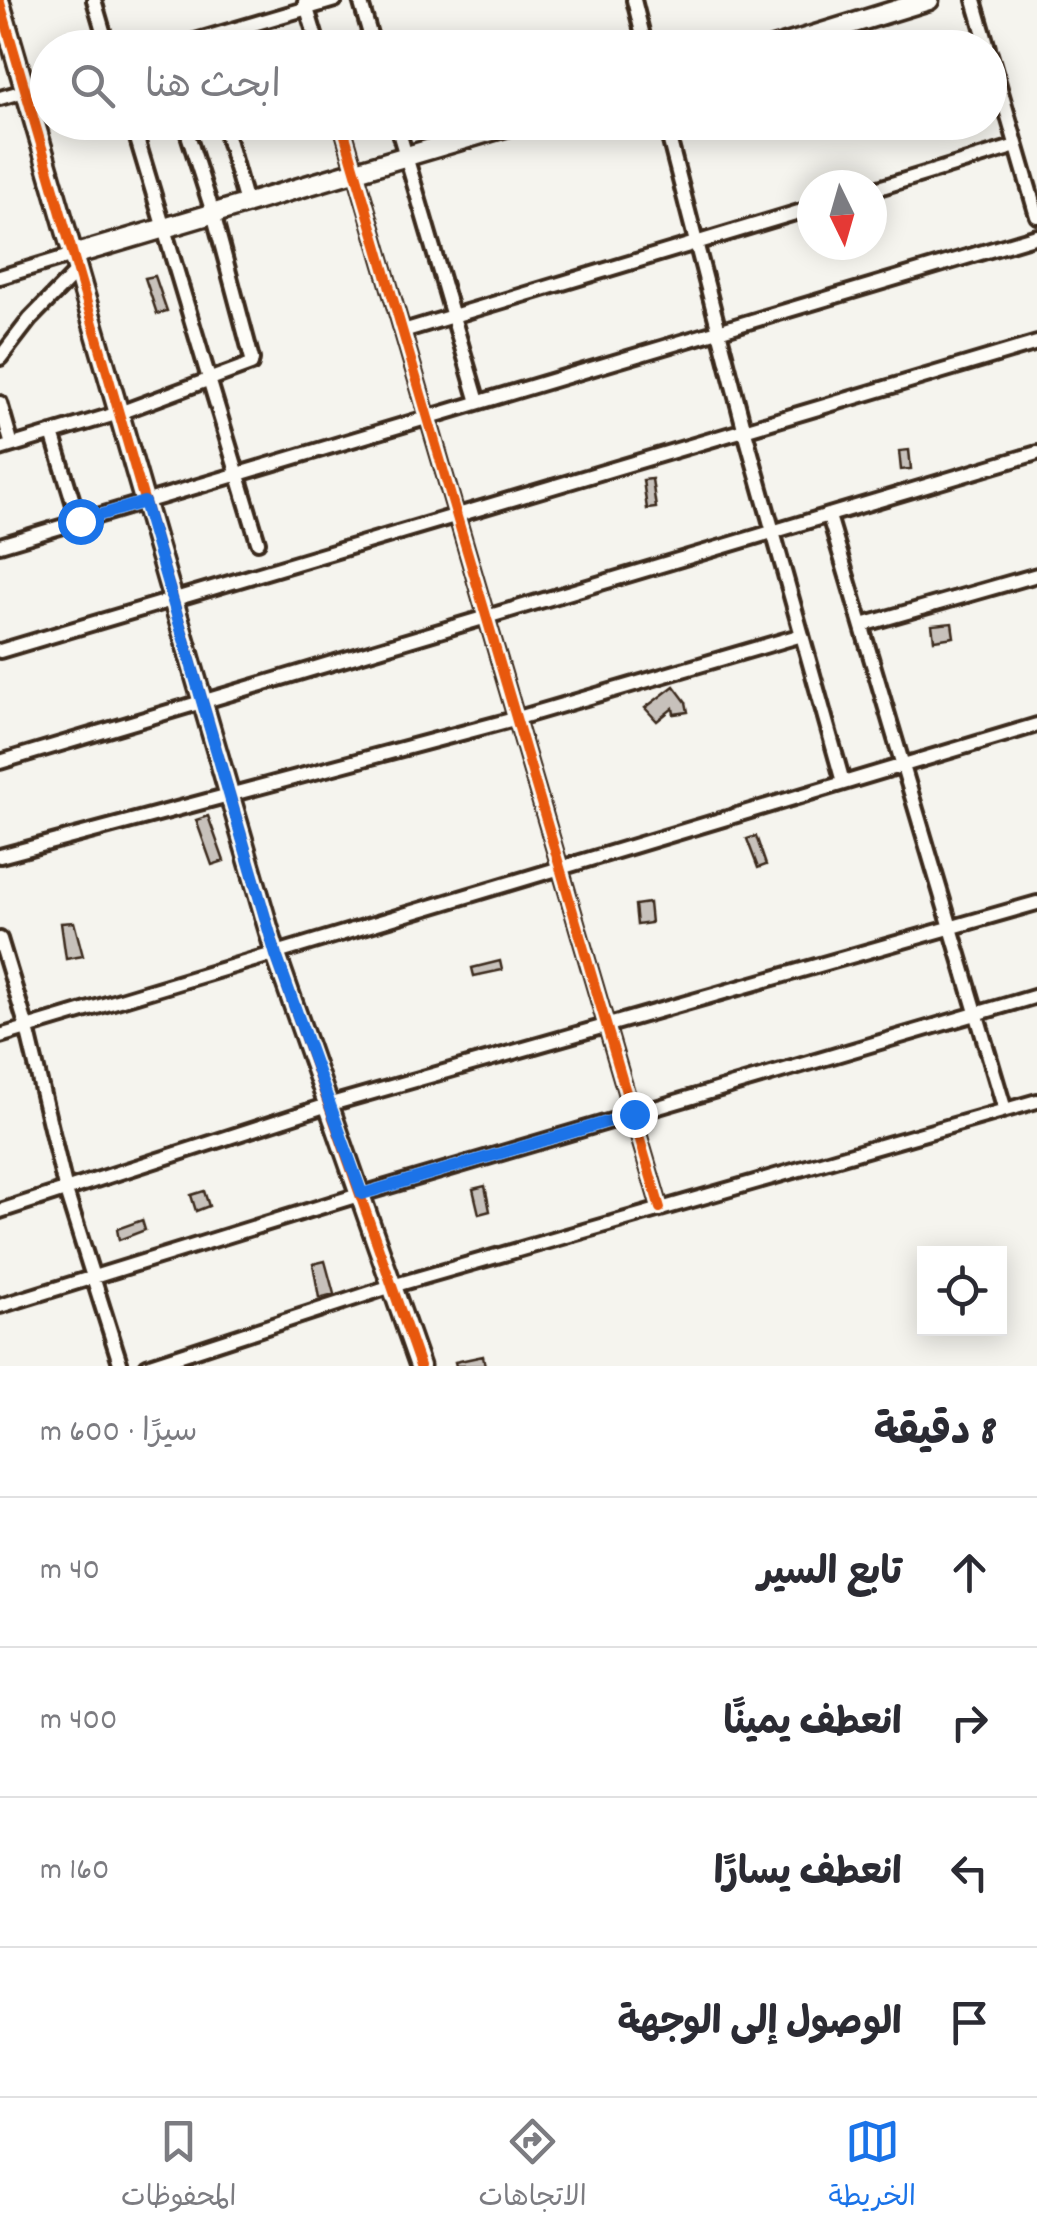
<!DOCTYPE html>
<html lang="ar">
<head>
<meta charset="utf-8">
<style>
	:root { --surface:#fff; --page:#f7f7f7; --text:#2b2b33; --muted:#7c7c81; --line:#e1e1e2; --accent:#1a73e8 }
	body { margin:0; font-family:Dekko,"Playpen Sans Arabic",sans-serif; background:var(--page); color:var(--text); direction:rtl }
	.controls { position:absolute; right:30px; bottom:30px; display:grid; overflow:hidden; border-radius:0px; box-shadow:0 5px 25px #0003 }
	.controls button { width:90px; height:90px; display:grid; place-items:center; padding:0; border:0; border-bottom:2px solid var(--line); background:var(--surface); color:var(--text); font:50px sans-serif }
	.compass { position:absolute; left:797px; top:170px; width:90px; height:90px; border-radius:50%; background:var(--surface); box-shadow:0 5px 25px #0003; rotate:175deg }
	.stop { position:absolute; width:30px; height:30px; margin:-22px; border:8px solid #1a73e8; border-radius:50%; background:#fff }
	.stop.end { background:#1a73e8; border-color:#fff; box-shadow:0 2px 10px #0008 }
	.list { margin:0; padding:0; list-style:none }
	h2 { display:flex; justify-content:space-between; align-items:center; height:130px; margin:0; padding:0 40px; font-size:42px }
	h2 small { font-size:32px; font-weight:400; color:var(--muted) }
	.list li { display:grid; grid-template-columns:65px 1fr auto; gap:30px; align-items:center; box-sizing:border-box; height:150px; padding:0 40px; border-top:2px solid var(--line) }
	.list b { display:block; font-size:38px; white-space:nowrap }
	.list em { font-size:32px; font-style:normal; color:var(--muted) }
	.icon { flex:none; width:55px; height:55px; fill:none; stroke:currentColor; stroke-width:2; stroke-linecap:round; stroke-linejoin:round }
	.map { position:relative; flex:none; width:1037px; height:1366px; overflow:hidden; direction:ltr }
	.search { position:absolute; background:var(--surface); box-shadow:0 5px 25px #0003; left:30px; right:30px; top:30px; height:110px; display:flex; align-items:center; gap:25px; box-sizing:border-box; padding:0 35px; border-radius:55px; color:var(--muted); font-size:38px }
	.sheet { height:730px; background:var(--surface) }
	nav { display:flex; justify-content:space-around; align-items:center; box-sizing:border-box; height:140px; border-top:2px solid var(--line); background:var(--surface); font-size:28px; color:var(--muted) }
	nav a { display:grid; justify-items:center; gap:5px }
	nav .on { color:var(--accent) }
	.map>svg:first-child { display:block }
	.building { fill:#c7c1bb; stroke:#3b2a1e; stroke-width:2.5 }
	.lines { fill:none; stroke-linecap:round; stroke-linejoin:round }
	.street-casing { stroke:#3b2a1e; stroke-width:20 }
	.secondary-casing { stroke:#3b2a1e; stroke-width:25 }
	.street { stroke:#fdfcf7; stroke-width:12 }
	.secondary { stroke:#fdfcf7; stroke-width:18 }
	.cycleway-casing { stroke:#fdfcf7; stroke-width:16 }
	.cycleway { stroke:#e8590c; stroke-width:10 }
	.route { stroke:#1a73e8; stroke-width:12 }
</style>
</head>
<body>
<div class="map">
<svg width="1037" height="1366" viewBox="0 0 1037 1366">
	<rect width="100%" height="100%" fill="#f5f4ee"/>
	<filter id="ink" filterUnits="userSpaceOnUse"><feTurbulence type="fractalNoise" baseFrequency=".01" numOctaves="2"/><feDisplacementMap in="SourceGraphic" scale="20" xChannelSelector="R" yChannelSelector="G"/><feConvolveMatrix kernelMatrix="1 2 1 2 8 2 1 2 1" color-interpolation-filters="sRGB"/></filter>
	<g filter="url(#ink)">
		<!-- building -->
		<path class="building" d="M155 276 167 311 157 314 145 278Z
			M909 450 911 469 901 470 899 451Z
			M652 479 656 508 647 509 643 480Z
			M952 623 954 637 934 640 932 625Z
			M674 686 686 702 688 712 674 714 673 708 657 721 645 708Z
			M208 816 224 861 212 865 196 820Z
			M756 836 766 865 758 868 747 839Z
			M649 903 651 923 637 925 635 905Z
			M74 922 83 956 66 959 61 923Z
			M500 961 502 970 474 976 472 968Z
			M485 1186 490 1211 479 1214 473 1189Z
			M204 1191 209 1206 196 1211 191 1195Z
			M142 1220 145 1230 119 1240 117 1229Z
			M325 1261 334 1294 319 1298 313 1264Z
			M483 1356 485 1366H456L455 1362Z"/>
		<g class="lines">
			<!-- street casing -->
			<g class="street-casing">
				<path id="street" d="M94 0 108 48
					M360 0 374 48
					M634 0 646 48
					M974 0 988 48
					M305 2 319 48
					M171 48 335 0
					M990 54 1037 216
					M0 98 48 84
					M132 122 258 542
					M223 122 246 203
					M341 122 660 1208
					M396 122 478 402
					M665 122 744 428 843 782
					M872 190 1016 146
					M0 277 73 255
					M403 331 812 208
					M0 358 30 319 78 270
					M0 403 12 445
					M52 433 79 521
					M0 449 119 413 251 364 252 359 213 213 184 122
					M829 516 1005 1110
					M0 545 1037 236
					M862 625 1037 575
					M0 651 1037 343
					M0 762 1037 453
					M0 856 518 718 802 635
					M0 939 27 1028 66 1191 121 1366
					M0 1036 1037 725
					M0 1211 331 1104 1037 903
					M0 1306 362 1194 1037 996
					M147 1366 392 1286 1037 1101"/>
			</g>
			<!-- secondary casing -->
			<g class="secondary-casing">
				<path id="secondary" d="M0 3 276 955 420 1366
					M773 48 929 0
					M73 255 522 122"/>
			</g>
			<!-- street -->
			<use href="#street" class="street"/>
			<!-- secondary -->
			<use href="#secondary" class="secondary"/>
			<!-- cycleway casing -->
			<g class="cycleway-casing">
				<path id="cycleway" d="M0 3 276 955 420 1366
					M341 122 660 1208"/>
			</g>
			<!-- cycleway -->
			<use href="#cycleway" class="cycleway"/>
		</g>
	</g>
	<g class="lines" filter="url(#ink)">
		<!-- route -->
		<path class="route" d="M80 521 144 502 276 955 362 1194 634 1114"/>
	</g>
</svg>
<div class="controls">
<button><svg class="icon" aria-label="locate" viewBox="0 0 24 24"><circle cx="12" cy="12" r="6"/><path d="M12 2v4M12 18v4M2 12h4M18 12h4"/></svg></button>
</div>
<svg class="compass" viewBox="-18 -18 36 36"><path d="M0-13l5 13h-10z" fill="#e53935"/><path d="M0 13l5-13h-10z" fill="#7c7c81"/></svg>
<div class="stop" style="left:80px;top:521px"></div>
<div class="stop end" style="left:634px;top:1114px"></div>
<div class="search"><svg class="icon" aria-label="search" viewBox="0 0 24 24"><circle cx="10" cy="10" r="6"/><path d="M15 15l6 6"/></svg>ابحث هنا</div>
</div>
<section class="sheet">
<h2>8 دقيقة<small>سيرًا · 600 m</small></h2>
<ul class="list">
<li><svg class="icon" aria-label="ahead" viewBox="0 0 24 24"><path d="M12 20V5M6 11l6-6 6 6"/></svg><div><b>تابع السير</b></div><em>40 m</em></li>
<li><svg class="icon" aria-label="right" viewBox="0 0 24 24"><path d="M7 20v-9h11M14 6l5 5-5 5"/></svg><div><b>انعطف يمينًا</b></div><em>400 m</em></li>
<li><svg class="icon" aria-label="left" viewBox="0 0 24 24"><path d="M17 20v-9H6M10 6l-5 5 5 5"/></svg><div><b>انعطف يسارًا</b></div><em>160 m</em></li>
<li><svg class="icon" aria-label="arrive" viewBox="0 0 24 24"><path d="M6 21V4h12l-3 4 3 4H6"/></svg><div><b>الوصول إلى الوجهة</b></div></li>
</ul>
</section>
<nav>
<a class="on"><svg class="icon" aria-label="map" viewBox="0 0 24 24"><path d="M3 6l6-2 6 2 6-2v14l-6 2-6-2-6 2zM9 4v14M15 6v14"/></svg>الخريطة</a>
<a><svg class="icon" aria-label="directions" viewBox="0 0 24 24"><path d="M12 3l9 9-9 9-9-9zM9 14v-3h6M13 9l2 2-2 2"/></svg>الاتجاهات</a>
<a><svg class="icon" aria-label="saved" viewBox="0 0 24 24"><path d="M7 4h10v16l-5-4-5 4z"/></svg>المحفوظات</a>
</nav>
</body>
</html>
